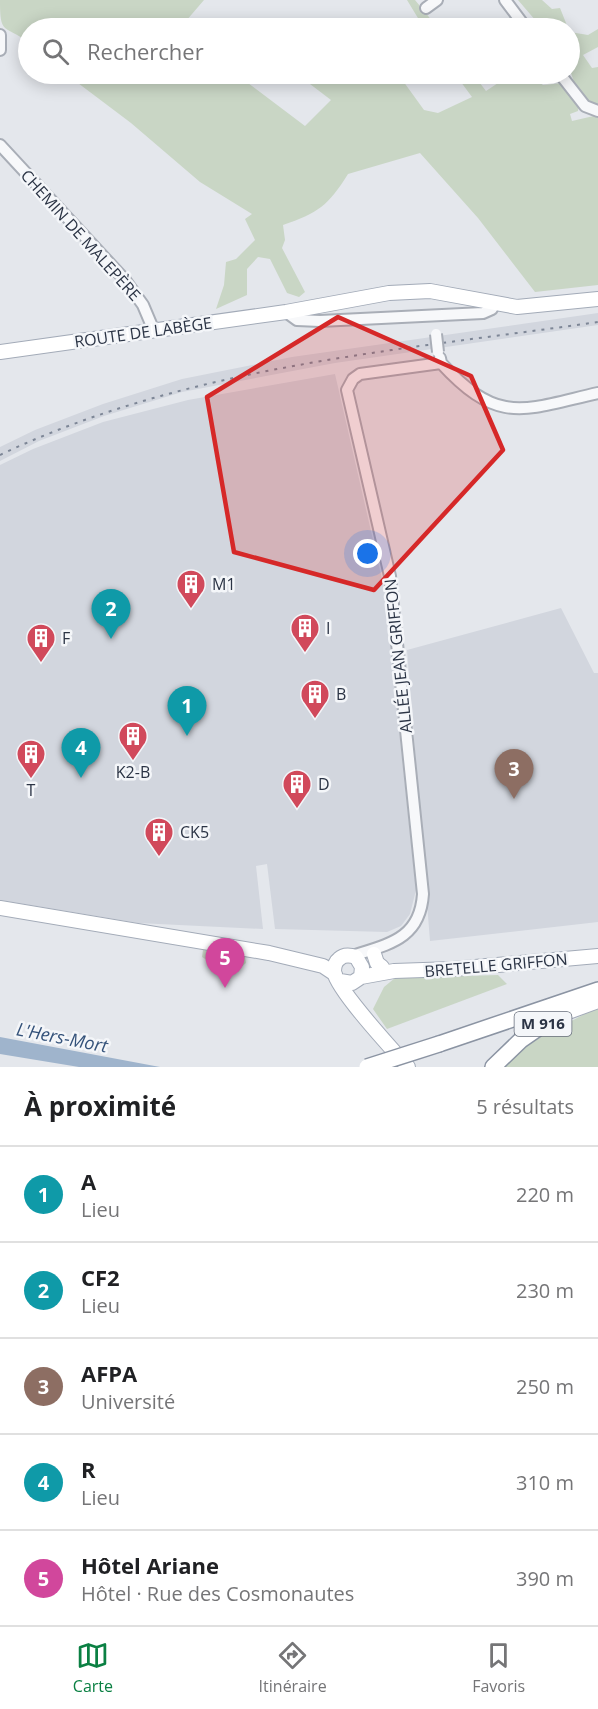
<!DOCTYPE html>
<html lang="fr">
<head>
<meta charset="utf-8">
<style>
	:root { --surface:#fff; --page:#f6f6f6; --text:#202124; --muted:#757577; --line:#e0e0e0; --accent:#0b8043 }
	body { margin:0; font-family:"Open Sans",sans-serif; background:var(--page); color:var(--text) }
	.you { position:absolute; left:368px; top:554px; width:21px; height:21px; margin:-15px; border:4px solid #fff; border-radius:50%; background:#1a73e8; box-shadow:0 0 0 9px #1a73e833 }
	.badge { display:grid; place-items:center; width:39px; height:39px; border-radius:50%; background:var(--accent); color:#fff; font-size:20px; font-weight:700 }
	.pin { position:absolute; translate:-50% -50px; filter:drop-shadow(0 2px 3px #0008) }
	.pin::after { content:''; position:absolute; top:32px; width:21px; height:18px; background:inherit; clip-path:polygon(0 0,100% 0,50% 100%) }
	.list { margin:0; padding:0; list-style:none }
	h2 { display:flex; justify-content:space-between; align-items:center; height:78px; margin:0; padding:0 24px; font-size:26px }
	h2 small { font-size:20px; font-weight:400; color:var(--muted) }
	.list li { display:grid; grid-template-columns:39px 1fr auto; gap:18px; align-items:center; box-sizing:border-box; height:96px; padding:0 24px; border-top:2px solid var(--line) }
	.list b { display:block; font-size:22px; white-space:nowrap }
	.list p { margin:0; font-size:20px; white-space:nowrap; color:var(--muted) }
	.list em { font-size:20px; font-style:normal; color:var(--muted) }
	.icon { flex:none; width:33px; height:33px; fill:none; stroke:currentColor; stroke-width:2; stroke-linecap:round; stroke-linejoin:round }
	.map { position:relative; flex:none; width:598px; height:1067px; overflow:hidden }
	.search { position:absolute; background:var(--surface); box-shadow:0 3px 15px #0003; left:18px; right:18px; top:18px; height:66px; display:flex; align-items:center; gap:15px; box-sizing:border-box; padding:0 21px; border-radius:33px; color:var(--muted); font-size:22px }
	.sheet { height:558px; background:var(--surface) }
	nav { display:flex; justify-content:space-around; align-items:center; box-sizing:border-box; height:84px; border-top:2px solid var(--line); background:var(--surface); font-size:16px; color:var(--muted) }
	nav a { display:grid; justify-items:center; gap:3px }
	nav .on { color:var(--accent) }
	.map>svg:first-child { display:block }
	.built { fill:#d2d6de }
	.green { fill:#c9d6c5 }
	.water { fill:#9fb4cc }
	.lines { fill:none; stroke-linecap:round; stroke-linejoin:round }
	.minor-casing { stroke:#a9aeb7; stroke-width:14 }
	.major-casing { stroke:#a3abb8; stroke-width:16 }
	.highway-casing { stroke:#8b94a3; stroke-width:18 }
	.minor { stroke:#f7f8fa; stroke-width:10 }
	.major { stroke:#fff; stroke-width:14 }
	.highway { stroke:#fff; stroke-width:15 }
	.rail { stroke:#7d8696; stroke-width:2; stroke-dasharray:3 6; stroke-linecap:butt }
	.minor-bridge-casing { stroke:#a9aeb7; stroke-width:14; stroke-linecap:butt }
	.highway-bridge-casing { stroke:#8b94a3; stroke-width:18; stroke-linecap:butt }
	.minor-bridge { stroke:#f7f8fa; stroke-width:10 }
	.highway-bridge { stroke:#fff; stroke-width:15 }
	.marked { fill:#d62828; fill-opacity:0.2; stroke:#d62828; stroke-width:4.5; stroke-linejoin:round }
	.labels { text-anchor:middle; stroke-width:5; stroke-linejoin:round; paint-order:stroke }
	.shield { fill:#f4f6f9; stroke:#676e7b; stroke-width:1.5 }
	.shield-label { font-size:15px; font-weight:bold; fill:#2b3445 }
	.street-label { font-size:16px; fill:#2b3445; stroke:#f4f6f9 }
	.poi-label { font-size:16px; fill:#2b3445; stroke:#f4f6f9; text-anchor:start }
	.water-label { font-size:18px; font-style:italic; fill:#34527a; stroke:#f4f6f9 }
</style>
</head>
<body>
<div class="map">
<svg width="598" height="1067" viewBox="0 0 598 1067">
	<rect width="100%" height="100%" fill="#e4e7ec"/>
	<!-- built -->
	<path class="built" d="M598 313V325L335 363 182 392 104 416 39 441 0 461V447L35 430 103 404 182 379 292 357Z
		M335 374 384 588 416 890 410 914 401 926 387 932 275 929 267 864 256 866 263 929 138 923 0 900V465L33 449 103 422 188 400Z
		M561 608 594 673H598V922L430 941 407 650Z"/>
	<!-- green -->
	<path class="green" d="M0 0H204L180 28H28V42C4 24 0 36 0 0Z
		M407 0H415L438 28H424Z
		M518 0H542L552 9 560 8 568 28H542Z
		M598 29V47L583 55 592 68 598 67V104L579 101 578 111 570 114 572 121 598 115V285L535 292 478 218 420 153 348 174C328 206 318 213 283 225L285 240 282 248 305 292 299 297 287 293 270 259 258 257 247 269V295L216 309 224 285 226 262 236 259 255 240 245 219 252 214 200 182 131 123 66 74H236L305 126 331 100 310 84 323 74H398L424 110 438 113 472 97 455 74H473L486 91 510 75 535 79 543 85 574 82 570 70V32L588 35Z
		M203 950 245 957 246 963 240 968H236L237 964 214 960 213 964 202 957Z
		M498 975 507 984 387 1029 373 1009 384 987 395 978Z
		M598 1007V1067H502L503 1063 539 1038Z"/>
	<!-- water -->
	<path class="water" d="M0 1037 160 1067H79L0 1054Z"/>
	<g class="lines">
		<!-- minor casing -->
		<g class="minor-casing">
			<path id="minor" d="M505 0 526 28
				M426 8 437 0
				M0 35V50
				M560 74 585 106 598 111
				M0 145 125 280 143 305 154 331
				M286 312 297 320 320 321 483 313 492 309 494 304
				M440 358 441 363C499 426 523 410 598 393
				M352 956C389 944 420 939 423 894L390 576 347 390 353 379 360 374 441 363"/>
		</g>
		<!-- major casing -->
		<g class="major-casing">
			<path id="major" d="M0 352 286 312 389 293 430 291 517 307 598 299
				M0 908 269 953 323 966 335 974
				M374 954 377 963 382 967
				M361 977 394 971 453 969 598 956
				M340 981 352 983 361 977 362 967 356 957C350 955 344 954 339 959 335 962 334 967 334 972 338 991 392 1049 408 1067
				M571 1011 598 1001"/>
		</g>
		<!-- highway casing -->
		<g class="highway-casing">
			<path id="highway" d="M439 1044 598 990
				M493 1067 521 1040 573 1004"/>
		</g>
		<!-- minor -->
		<use href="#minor" class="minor"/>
		<!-- major -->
		<use href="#major" class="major"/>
		<!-- highway -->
		<use href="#highway" class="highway"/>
		<!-- rail -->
		<path class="rail" d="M0 455C187 366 396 351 598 322"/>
		<!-- minor-bridge casing -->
		<g class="minor-bridge-casing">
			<path id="minor-bridge" d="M436 334 438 352"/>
		</g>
		<!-- highway-bridge casing -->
		<g class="highway-bridge-casing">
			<path id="highway-bridge" d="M367 1067 439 1044"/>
		</g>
		<!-- minor-bridge -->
		<use href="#minor-bridge" class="minor-bridge"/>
		<!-- highway-bridge -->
		<use href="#highway-bridge" class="highway-bridge"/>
	</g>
	<!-- marked area -->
	<path class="marked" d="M338 317 471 376 503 450 374 590 234 552 207 397Z"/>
	<!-- icons -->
	<defs>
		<g id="building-pin" transform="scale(1.5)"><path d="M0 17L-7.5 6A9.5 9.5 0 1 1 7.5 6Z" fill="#d1495b" stroke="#f4f6f9"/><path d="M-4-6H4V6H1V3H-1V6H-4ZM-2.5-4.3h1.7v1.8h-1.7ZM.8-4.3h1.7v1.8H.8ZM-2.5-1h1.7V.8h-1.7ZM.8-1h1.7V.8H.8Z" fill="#fff"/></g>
	</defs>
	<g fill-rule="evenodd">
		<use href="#building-pin" x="191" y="584"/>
		<use href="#building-pin" x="305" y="628"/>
		<use href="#building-pin" x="41" y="638"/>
		<use href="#building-pin" x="315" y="694"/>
		<use href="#building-pin" x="133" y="736"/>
		<use href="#building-pin" x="31" y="754"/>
		<use href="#building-pin" x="297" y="784"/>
		<use href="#building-pin" x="159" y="832"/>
	</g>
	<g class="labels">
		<!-- shield labels -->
		<rect class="shield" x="514.5" y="1012" width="57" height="24" rx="4.5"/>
		<g class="shield-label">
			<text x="543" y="1029">M 916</text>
		</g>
		<!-- street labels -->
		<g class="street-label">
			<text transform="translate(81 235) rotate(48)" y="6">CHEMIN DE MALEPÈRE</text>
			<text transform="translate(143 332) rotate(-8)" y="6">ROUTE DE LABÈGE</text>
			<text transform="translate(398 656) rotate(-96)" y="6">ALLÉE JEAN GRIFFON</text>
			<text transform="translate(496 965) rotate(-5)" y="6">BRETELLE GRIFFON</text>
		</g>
		<!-- poi labels -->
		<g class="poi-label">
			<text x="212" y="590">M1</text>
			<text x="326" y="634">I</text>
			<text x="62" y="644">F</text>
			<text x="336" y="700">B</text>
			<text x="133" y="778" text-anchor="middle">K2-B</text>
			<text x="318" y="790">D</text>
			<text x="31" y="796" text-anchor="middle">T</text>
			<text x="180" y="838">CK5</text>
		</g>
		<!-- water labels -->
		<g class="water-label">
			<text transform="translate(62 1038) rotate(11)" y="6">L'Hers-Mort</text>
		</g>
	</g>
</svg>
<div class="you"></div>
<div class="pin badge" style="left:187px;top:736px;background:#0f9aa8">1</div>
<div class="pin badge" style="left:111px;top:639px;background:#0f9aa8">2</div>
<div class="pin badge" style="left:514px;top:799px;background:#8d6e63">3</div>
<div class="pin badge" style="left:81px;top:778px;background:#0f9aa8">4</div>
<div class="pin badge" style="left:225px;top:988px;background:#d1479c">5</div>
<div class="search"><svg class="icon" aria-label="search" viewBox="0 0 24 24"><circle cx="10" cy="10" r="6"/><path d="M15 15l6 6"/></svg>Rechercher</div>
</div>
<section class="sheet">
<h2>À proximité<small>5 résultats</small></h2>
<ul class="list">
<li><span class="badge" style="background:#0f9aa8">1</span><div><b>A</b><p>Lieu</p></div><em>220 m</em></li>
<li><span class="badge" style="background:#0f9aa8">2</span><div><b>CF2</b><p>Lieu</p></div><em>230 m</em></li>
<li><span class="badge" style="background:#8d6e63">3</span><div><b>AFPA</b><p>Université</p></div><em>250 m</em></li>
<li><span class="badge" style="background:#0f9aa8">4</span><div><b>R</b><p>Lieu</p></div><em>310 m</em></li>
<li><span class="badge" style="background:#d1479c">5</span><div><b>Hôtel Ariane</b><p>Hôtel · Rue des Cosmonautes</p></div><em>390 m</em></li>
</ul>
</section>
<nav>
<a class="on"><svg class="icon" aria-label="map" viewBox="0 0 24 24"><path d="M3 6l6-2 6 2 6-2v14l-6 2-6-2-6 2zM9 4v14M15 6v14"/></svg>Carte</a>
<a><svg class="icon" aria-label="directions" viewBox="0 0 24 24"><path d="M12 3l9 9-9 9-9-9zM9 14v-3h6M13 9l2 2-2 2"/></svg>Itinéraire</a>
<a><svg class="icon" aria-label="saved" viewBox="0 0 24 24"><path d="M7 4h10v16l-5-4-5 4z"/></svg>Favoris</a>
</nav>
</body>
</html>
